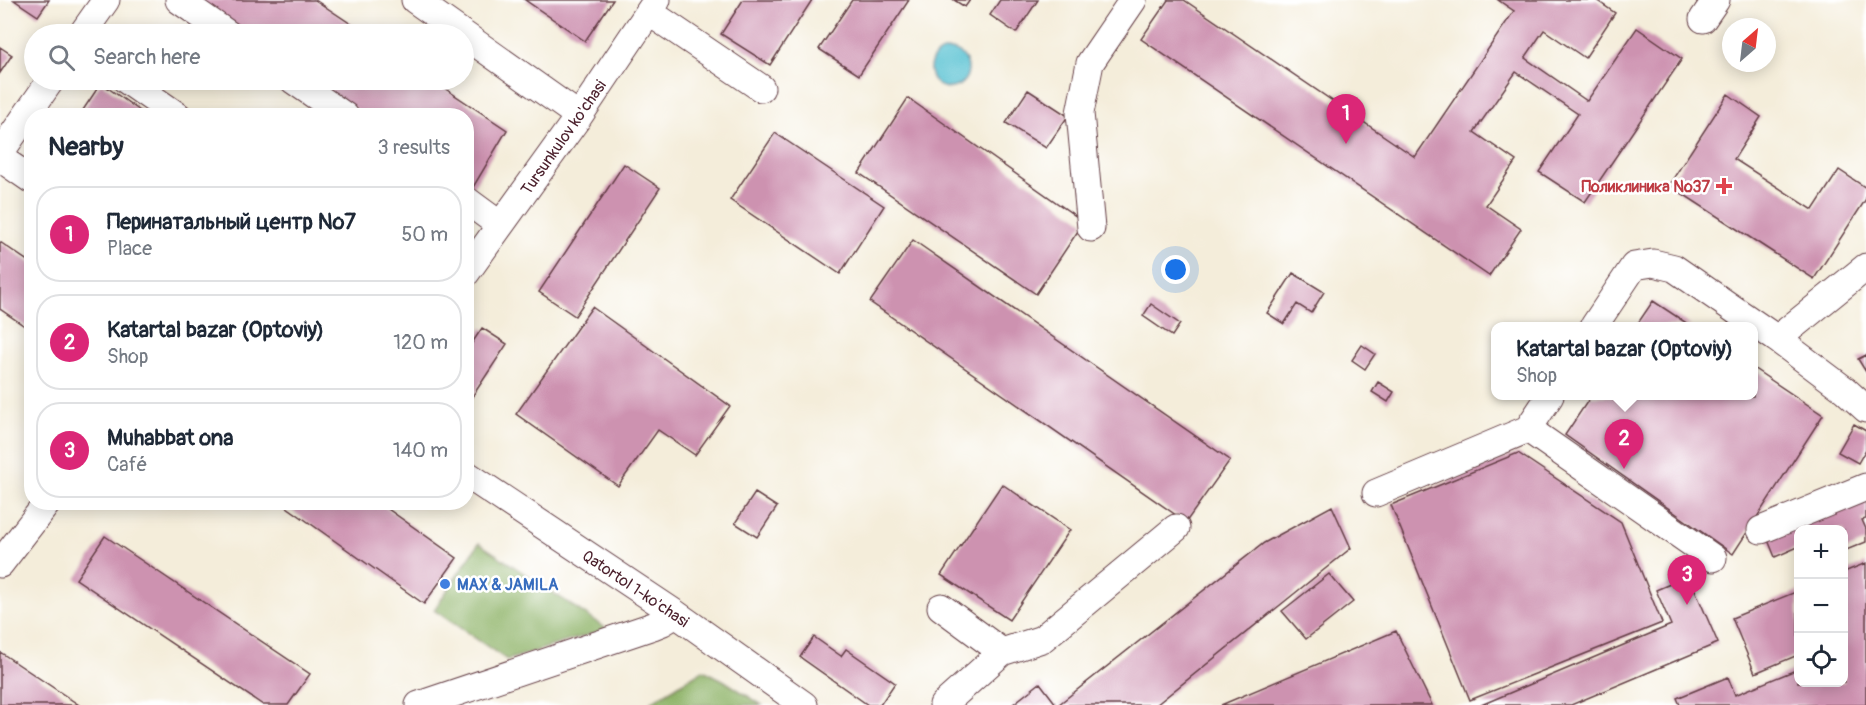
<!DOCTYPE html>
<html lang="en">
<head>
<meta charset="utf-8">
<style>
	:root { --surface:#fff; --page:#f2f2f3; --text:#1f2937; --muted:#747a83; --line:#e0e1e3; --accent:#db2777 }
	body { margin:0; font-family:Pangolin,sans-serif; background:var(--page); color:var(--text) }
	.controls { position:absolute; right:18px; bottom:18px; display:grid; overflow:hidden; border-radius:12px; box-shadow:0 3px 15px #0003 }
	.controls button { width:54px; height:54px; display:grid; place-items:center; padding:0; border:0; border-bottom:2px solid var(--line); background:var(--surface); color:var(--text); font:30px sans-serif }
	.compass { position:absolute; left:1722px; top:18px; width:54px; height:54px; border-radius:50%; background:var(--surface); box-shadow:0 3px 15px #0003; rotate:28deg }
	.you { position:absolute; left:1176px; top:270px; width:21px; height:21px; margin:-15px; border:4px solid #fff; border-radius:50%; background:#1a73e8; box-shadow:0 0 0 9px #1a73e833 }
	.badge { display:grid; place-items:center; width:39px; height:39px; border-radius:50%; background:var(--accent); color:#fff; font-size:20px; font-weight:700 }
	.pin { position:absolute; translate:-50% -50px; filter:drop-shadow(0 2px 3px #0008) }
	.pin::after { content:''; position:absolute; top:32px; width:21px; height:18px; background:inherit; clip-path:polygon(0 0,100% 0,50% 100%) }
	.popup { position:absolute; left:1491px; top:322px; width:267px; height:78px; box-sizing:border-box; display:grid; place-content:center; border-radius:12px; background:var(--surface); filter:drop-shadow(0 2px 4px #0005); font-size:20px; white-space:nowrap; color:var(--muted) }
	.popup b { font-size:22px; color:var(--text) }
	.popup::after { content:''; position:absolute; left:50%; top:100%; margin-left:-12px; border:12px solid transparent; border-top-color:var(--surface) }
	.list { margin:0; padding:0; list-style:none }
	h2 { display:flex; justify-content:space-between; align-items:center; height:78px; margin:0; padding:0 24px; font-size:26px }
	h2 small { font-size:20px; font-weight:400; color:var(--muted) }
	.list li { display:grid; grid-template-columns:39px 1fr auto; gap:18px; align-items:center; box-sizing:border-box; height:96px; margin:0 12px 12px; padding:0 12px; border:2px solid var(--line); border-radius:24px }
	.list b { display:block; font-size:22px; white-space:nowrap }
	.list p { margin:0; font-size:20px; white-space:nowrap; color:var(--muted) }
	.list em { font-size:20px; font-style:normal; color:var(--muted) }
	.icon { flex:none; width:33px; height:33px; fill:none; stroke:currentColor; stroke-width:2; stroke-linecap:round; stroke-linejoin:round }
	.map { position:relative; flex:none; width:1866px; height:705px; overflow:hidden }
	.search { position:absolute; background:var(--surface); box-shadow:0 3px 15px #0003; left:24px; top:24px; width:450px; height:66px; display:flex; align-items:center; gap:15px; box-sizing:border-box; padding:0 21px; border-radius:33px; color:var(--muted); font-size:22px }
	.panel { position:absolute; background:var(--surface); box-shadow:0 3px 15px #0003; left:24px; top:108px; width:450px; height:402px; border-radius:24px }
	.map>svg:first-child { display:block }
	.forest { fill:#8fb469; stroke:#6c6a4a; stroke-width:1.5 }
	.water { fill:#57c1d2; stroke:#50707e; stroke-width:1.5 }
	.building { fill:#cd92b0 }
	.lines { fill:none; stroke-linecap:round; stroke-linejoin:round }
	.minor-casing { stroke:#643e45; stroke-width:29 }
	.minor { stroke:#fff; stroke-width:27 }
	.health-dot { fill:#e0444e; stroke:#fff; stroke-width:2 }
	.shop-dot { fill:#3f7fe0; stroke:#fff; stroke-width:2 }
	.labels { text-anchor:middle; stroke-width:5; stroke-linejoin:round; paint-order:stroke }
	.street-label { font-size:16px; fill:#4a1f2b; stroke:#fff }
	.health-label { font-size:16px; font-weight:bold; fill:#be3a42; stroke:#fff; text-anchor:end }
	.shop-label { font-size:16px; font-weight:bold; fill:#366cbe; stroke:#fff; text-anchor:start }
</style>
</head>
<body>
<div class="map">
<svg width="1866" height="705" viewBox="0 0 1866 705">
	<rect width="100%" height="100%" fill="#fff"/>
	<filter id="ink" filterUnits="userSpaceOnUse"><feTurbulence type="fractalNoise" baseFrequency=".0167" numOctaves="2"/><feDisplacementMap in="SourceGraphic" scale="12" xChannelSelector="R" yChannelSelector="G"/><feConvolveMatrix kernelMatrix="1 2 1 2 8 2 1 2 1" color-interpolation-filters="sRGB"/></filter>
	<filter id="wash" filterUnits="userSpaceOnUse"><feTurbulence type="fractalNoise" baseFrequency=".008" numOctaves="4" result="noise"/><feDisplacementMap in="SourceGraphic" scale="24" xChannelSelector="R" yChannelSelector="G"/><feGaussianBlur stdDeviation="1.35" result="paint"/><feColorMatrix in="noise" values="0 0 0 0 0 0 0 0 0 0 0 0 0 0 0 0 0 1.4 0 .05"/><feComposite in="paint" operator="in"/></filter>
	<g filter="url(#wash)">
		<rect width="100%" height="100%" fill="#f4edda"/>
		<!-- forest -->
		<path class="forest" d="M479 543 607 629 507 660 434 610Z
			M703 670 723 680 762 705H652L651 702Z"/>
		<!-- water -->
		<path class="water" d="M930 69a19 19 0 1 1 38 0a19 19 0 1 1-38 0Z"/>
		<g id="blocks">
			<!-- building -->
			<path class="building" d="M14 0H49L38 16Z
				M197 0H315L366 34H248Z
				M525 0H613L585 41Z
				M743 0H812L770 65 721 34Z
				M852 0H909L859 75 819 49Z
				M954 0H970L965 7Z
				M1000 0H1038L1016 33 990 15Z
				M1168 0H1184L1415 157 1514 11 1498 0H1596L1615 13 1585 58 1544 30 1525 58 1587 101 1637 28 1682 59 1585 202 1539 172 1578 114 1516 72 1474 132 1516 161 1486 205 1521 229 1489 276 1141 39Z
				M0 47 12 55 0 73Z
				M313 80H432L507 130 472 189 466 185V116H366Z
				M101 83 147 116H79Z
				M1028 90 1068 116 1046 148 1006 123Z
				M1728 94 1761 117 1734 159 1813 210 1839 170 1866 188V199L1814 279 1669 185Z
				M908 98 1084 222 1036 294 859 173Z
				M775 133 884 206 840 274 730 200Z
				M624 164 660 188 575 316 539 292Z
				M913 240 1230 460 1186 522 870 302Z
				M0 242 32 264V331L0 309Z
				M1293 273 1324 292 1311 313 1297 304 1284 324 1267 313Z
				M1653 301 1691 326H1636Z
				M1151 304 1180 324 1172 336 1143 316Z
				M592 307 730 406 695 455 658 430 618 486 516 414Z
				M482 328 507 344 466 406V352Z
				M1362 345 1375 354 1365 369 1352 360Z
				M1866 355V372L1858 359Z
				M1753 368 1823 415 1733 554 1565 435 1591 396H1753Z
				M1378 382 1394 392 1388 402 1372 392Z
				M1854 424 1866 431V449L1858 463 1838 452Z
				M1518 453 1621 522 1662 623 1470 700 1391 505Z
				M1002 484 1070 530 1009 620 941 575Z
				M755 493 777 507 757 537 735 523Z
				M1866 494V519L1862 520 1866 529V542L1844 551V530H1798V547L1775 557 1766 535Z
				M280 502H378L457 558 424 604Z
				M1332 506 1351 548 1156 705H1058L1264 543Z
				M105 536 310 674 288 705H263L76 579Z
				M1866 563V705H1680L1677 698 1728 677 1735 695 1798 669V682H1844V572Z
				M1329 574 1353 602 1306 639 1282 611Z
				M1689 576 1718 643 1571 705H1481L1671 625 1656 590Z
				M1798 591V655L1755 673 1732 618Z
				M1396 631 1432 705H1221Z
				M814 637 841 656 846 649 895 683 880 705H868L800 657Z
				M0 652 79 705H0Z
				M1040 683 1056 704 1055 705H1012Z"/>
		</g>
	</g>
	<g filter="url(#ink)">
		<use href="#blocks" fill-opacity="0" stroke="#643e45" stroke-width="1.5"/>
		<g class="lines">
			<!-- minor casing -->
			<g class="minor-casing">
				<path id="minor" d="M179 0 228 34
					M415 0 579 116
					M649 12 761 88
					M1703 19 1716 0
					M82 34 106 0
					M126 80 178 116
					M293 80 345 116
					M0 153 51 80
					M0 158 32 180
					M466 200 500 225
					M1091 228 1080 113 1090 63 1133 0
					M466 273 579 116 657 0
					M1594 326 1634 266 1653 263 1674 268 1777 339 1845 390 1866 409
					M1777 339 1866 267
					M1528 429 1713 558
					M466 474 676 614 804 705
					M1376 493 1528 429 1550 396
					M1761 530 1866 487
					M0 564 48 502
					M941 607 1002 652
					M419 705 653 626 663 622 676 614
					M943 705 1002 652 1042 639 1176 528"/>
			</g>
			<!-- minor -->
			<use href="#minor" class="minor"/>
		</g>
	</g>
	<!-- markers -->
	<path class="health-dot" d="M1721 177h6v6h6v6h-6v6h-6v-6h-6v-6h6z"/>
	<circle class="shop-dot" cx="445" cy="584" r="6"/>
	<g class="labels">
		<!-- street labels -->
		<g class="street-label">
			<text transform="translate(563 137) rotate(-55)" y="6">Tursunkulov ko'chasi</text>
			<text transform="translate(636 588) rotate(34)" y="6">Qatortol 1-ko'chasi</text>
		</g>
		<!-- health labels -->
		<g class="health-label">
			<text x="1710" y="192">Поликлиника №37</text>
		</g>
		<!-- shop labels -->
		<g class="shop-label">
			<text x="457" y="590">MAX &amp; JAMILA</text>
		</g>
	</g>
</svg>
<div class="controls">
<button>+</button>
<button>−</button>
<button><svg class="icon" aria-label="locate" viewBox="0 0 24 24"><circle cx="12" cy="12" r="6"/><path d="M12 2v4M12 18v4M2 12h4M18 12h4"/></svg></button>
</div>
<svg class="compass" viewBox="-18 -18 36 36"><path d="M0-13l5 13h-10z" fill="#e53935"/><path d="M0 13l5-13h-10z" fill="#747a83"/></svg>
<div class="you"></div>
<div class="pin badge" style="left:1346px;top:144px">1</div>
<div class="pin badge" style="left:1624px;top:469px">2</div>
<div class="popup"><b>Katartal bazar (Optoviy)</b>Shop</div>
<div class="pin badge" style="left:1687px;top:605px">3</div>
<div class="search"><svg class="icon" aria-label="search" viewBox="0 0 24 24"><circle cx="10" cy="10" r="6"/><path d="M15 15l6 6"/></svg>Search here</div>
<section class="panel">
<h2>Nearby<small>3 results</small></h2>
<ul class="list">
<li><span class="badge">1</span><div><b>Перинатальный центр №7</b><p>Place</p></div><em>50 m</em></li>
<li><span class="badge">2</span><div><b>Katartal bazar (Optoviy)</b><p>Shop</p></div><em>120 m</em></li>
<li><span class="badge">3</span><div><b>Muhabbat ona</b><p>Café</p></div><em>140 m</em></li>
</ul>
</section>
</div>
</body>
</html>
